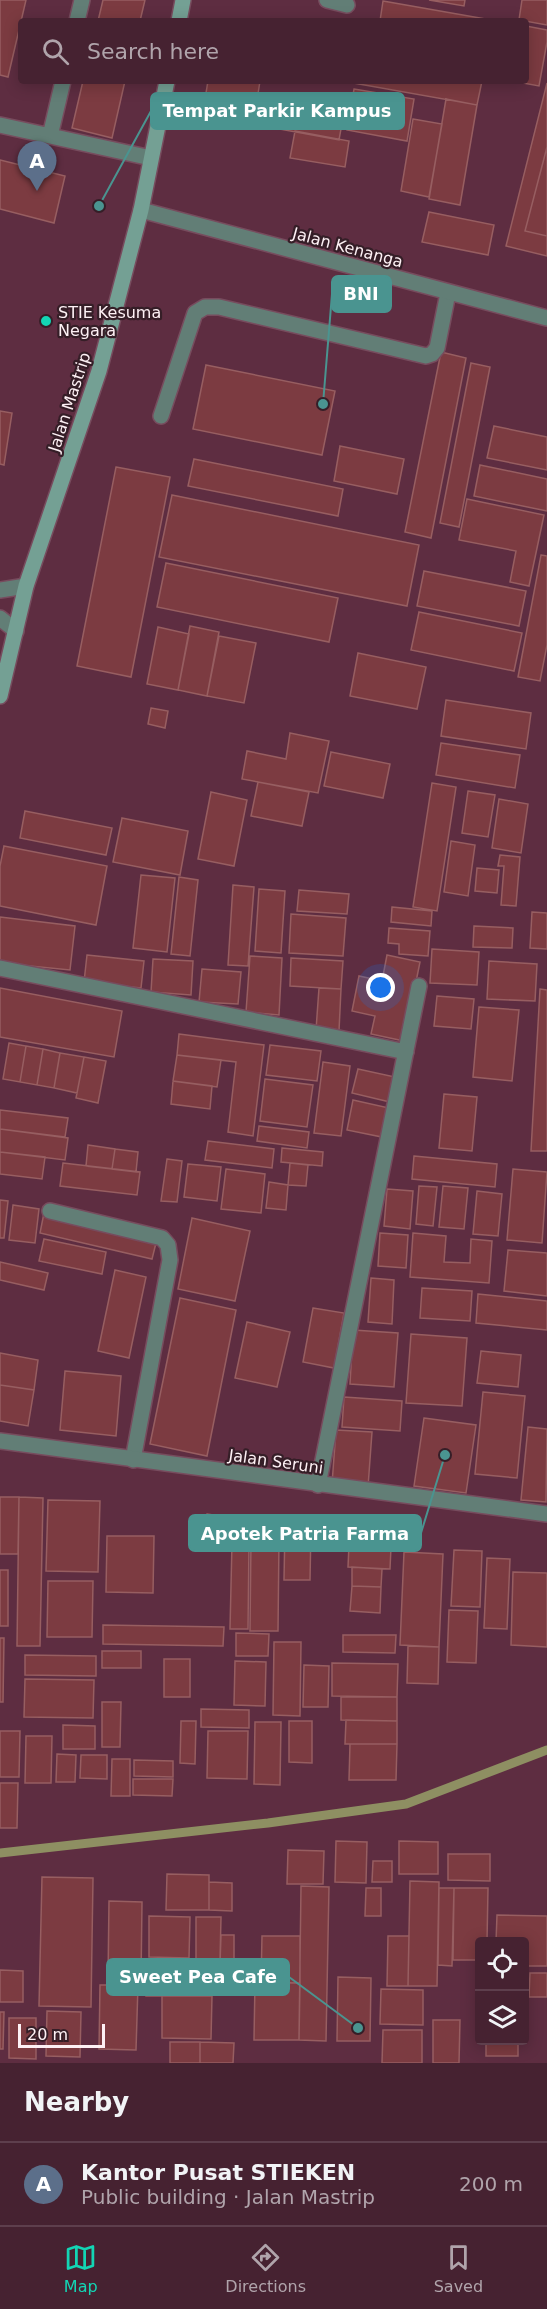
<!DOCTYPE html>
<html lang="en">
<head>
<meta charset="utf-8">
<style>
	:root { --surface:#462231; --page:#502f3d; --text:#f1f3f6; --muted:#b0a4ab; --line:#5e3f4d; --accent:#13d5b4 }
	body { margin:0; font-family:"DejaVu Sans",sans-serif; background:var(--page); color:var(--text) }
	.controls { position:absolute; right:18px; bottom:18px; display:grid; overflow:hidden; border-radius:6px; box-shadow:0 3px 15px #0003 }
	.controls button { width:54px; height:54px; display:grid; place-items:center; padding:0; border:0; border-bottom:2px solid var(--line); background:var(--surface); color:var(--text); font:30px sans-serif }
	.scale { position:absolute; left:18px; bottom:15px; width:87px; box-sizing:border-box; padding-left:6px; border:3px solid #fdf0f4; border-top:0; font-size:16px; line-height:21px; white-space:nowrap; color:#fdf0f4; -webkit-text-stroke:4px #351e27; paint-order:stroke }
	.you { position:absolute; left:381px; top:988px; width:21px; height:21px; margin:-15px; border:4px solid #fff; border-radius:50%; background:#1a73e8; box-shadow:0 0 0 9px #1a73e833 }
	.badge { display:grid; place-items:center; width:39px; height:39px; border-radius:50%; background:var(--accent); color:#fff; font-size:20px; font-weight:700 }
	.pin { position:absolute; translate:-50% -50px; filter:drop-shadow(0 2px 3px #0008) }
	.pin::after { content:''; position:absolute; top:32px; width:21px; height:18px; background:inherit; clip-path:polygon(0 0,100% 0,50% 100%) }
	.list { margin:0; padding:0; list-style:none }
	h2 { display:flex; justify-content:space-between; align-items:center; height:78px; margin:0; padding:0 24px; font-size:26px }
	h2 small { font-size:20px; font-weight:400; color:var(--muted) }
	.list li { display:grid; grid-template-columns:39px 1fr auto; gap:18px; align-items:center; box-sizing:border-box; height:84px; padding:0 24px; border-top:2px solid var(--line) }
	.list b { display:block; font-size:22px; white-space:nowrap }
	.list p { margin:0; font-size:20px; white-space:nowrap; color:var(--muted) }
	.list em { font-size:20px; font-style:normal; color:var(--muted) }
	.icon { flex:none; width:33px; height:33px; fill:none; stroke:currentColor; stroke-width:2; stroke-linecap:round; stroke-linejoin:round }
	.map { position:relative; flex:none; width:547px; height:2063px; overflow:hidden }
	.search { position:absolute; background:var(--surface); box-shadow:0 3px 15px #0003; left:18px; right:18px; top:18px; height:66px; display:flex; align-items:center; gap:15px; box-sizing:border-box; padding:0 21px; border-radius:6px; color:var(--muted); font-size:22px }
	.sheet { height:162px; background:var(--surface) }
	nav { display:flex; justify-content:space-around; align-items:center; box-sizing:border-box; height:84px; border-top:2px solid var(--line); background:var(--surface); font-size:16px; color:var(--muted) }
	nav a { display:grid; justify-items:center; gap:3px }
	nav .on { color:var(--accent) }
	.map>svg:first-child { display:block }
	.lines { fill:none; stroke-linecap:round; stroke-linejoin:round }
	.stream { stroke:#8e8f62; stroke-width:9 }
	.building { fill:#7c3b41; stroke:#975e61; stroke-width:1.5 }
	.service-casing { stroke:#774c5e; stroke-width:18 }
	.minor-casing { stroke:#774c5e; stroke-width:18 }
	.tertiary-casing { stroke:#774c5e; stroke-width:18 }
	.secondary-casing { stroke:#774c5e; stroke-width:18 }
	.service { stroke:#627e76; stroke-width:15 }
	.minor { stroke:#627e76; stroke-width:15 }
	.tertiary { stroke:#627e76; stroke-width:15 }
	.secondary { stroke:#74a094; stroke-width:15 }
	.poi-dot { fill:#13d5b4; stroke:#351e27; stroke-width:2 }
	.labels { text-anchor:middle; stroke-width:4.5; stroke-linejoin:round; paint-order:stroke }
	.street-label { font-size:16px; fill:#fdf0f4; stroke:#351e27 }
	.poi-label { font-size:16px; fill:#fdf0f4; stroke:#351e27; text-anchor:start }
	.leader { fill:none; stroke:#4a9490; stroke-width:2 }
	.callout-dot { fill:#4a9490; stroke:#351e27; stroke-width:2 }
	.callout { fill:#4a9490; stroke:#4a9490; stroke-width:2 }
	.callout-label { font-size:18px; text-anchor:middle; font-weight:bold; fill:#fff }
</style>
</head>
<body>
<div class="map">
<svg width="547" height="2063" viewBox="0 0 547 2063">
	<rect width="100%" height="100%" fill="#5e2d41"/>
	<g class="lines">
		<!-- stream -->
		<path class="stream" d="M0 1853 268 1823 406 1804 547 1750"/>
	</g>
	<!-- building -->
	<path class="building" d="M0 0H26L8 77 0 75Z
		M103 0H145L140 21H98Z
		M429 0H465L464 6Z
		M522 0H547V25L519 20Z
		M383 1 497 21H380Z
		M526 26 547 30V42L539 86 512 81H526Z
		M83 81H125L112 138 72 128Z
		M208 81H260L254 119 203 111Z
		M342 81H482L477 105Z
		M547 83V256L506 246Z
		M354 89 414 99 407 141 347 130Z
		M285 96 345 107 339 140 279 129Z
		M446 99 477 105 460 205 429 199Z
		M413 119 442 124 429 197 401 191Z
		M295 131 349 141 345 167 290 158Z
		M547 147V236L525 231Z
		M0 160 65 176 54 223 0 209Z
		M429 212 494 225 488 255 422 242Z
		M441 352 466 358 431 538 405 532Z
		M471 363 490 367 459 527 440 523Z
		M206 365 335 391 322 455 193 429Z
		M0 411 12 413 4 465 0 464Z
		M494 426 547 437V470L487 458Z
		M340 446 404 459 397 494 334 481Z
		M194 459 343 489 338 516 188 486Z
		M480 465 547 479V511L474 496Z
		M116 467 170 477 131 677 77 666Z
		M172 495 419 545 407 606 159 557Z
		M467 499 544 515 529 586 510 582 516 551 459 540Z
		M541 555 547 556V645L540 681 518 677Z
		M166 563 338 598 329 642 157 607Z
		M424 571 526 591 519 626 417 606Z
		M419 612 522 633 514 671 411 650Z
		M190 626 219 632 207 696 178 690Z
		M158 627 189 634 178 690 147 684Z
		M219 636 256 643 244 703 207 696Z
		M358 653 426 667 417 709 350 696Z
		M446 700 531 713 526 749 441 736Z
		M151 708 168 711 165 728 148 724Z
		M290 733 329 741 318 793 242 779 247 751 286 759Z
		M441 743 520 755 515 788 436 775Z
		M331 752 390 764 383 798 324 786Z
		M258 782 309 792 302 826 251 816Z
		M432 783 456 787 437 911 413 907Z
		M468 791 495 795 488 837 462 833Z
		M211 792 247 800 234 866 198 859Z
		M499 799 528 804 521 853 492 848Z
		M25 811 112 828 106 855 20 838Z
		M122 818 188 831 180 875 113 862Z
		M451 841 475 845 468 896 444 892Z
		M4 846 107 866 96 925 0 906V866Z
		M500 855 520 857 516 906 501 905 504 866H498Z
		M477 868 499 870 497 893 475 891Z
		M141 875 175 878 167 952 133 948Z
		M179 877 198 880 190 956 171 954Z
		M233 885 254 887 248 966 228 965Z
		M259 889 285 891 281 953 255 951Z
		M299 890 349 894 347 914 297 911Z
		M392 907 432 911 431 926 391 922Z
		M532 912 547 913V949L530 948Z
		M291 914 346 918 343 956 289 953Z
		M0 917 75 926 70 970 0 963Z
		M474 926 513 928 512 948 473 947Z
		M389 928 430 931 428 956 399 954V944L388 943Z
		M432 949 479 952 477 985 430 983Z
		M87 955 144 961 141 988 84 982Z
		M387 955 420 962 404 1041 371 1034 375 1016 352 1011 359 976 382 981Z
		M250 956 282 958 279 1015 246 1012Z
		M291 958 343 961 341 989 290 986Z
		M153 959 193 961 191 995 151 992Z
		M489 961 537 964 535 1001 487 999Z
		M202 969 241 972 238 1004 199 1002Z
		M0 988 122 1011 114 1057 0 1037Z
		M319 988 341 989 339 1031 316 1030Z
		M540 989 547 990V1151H531Z
		M437 996 474 999 471 1029 434 1026Z
		M479 1007 519 1010 512 1081 473 1077Z
		M179 1034 264 1045 253 1136 228 1132 236 1062 177 1055Z
		M9 1043 26 1046 20 1082 3 1079Z
		M270 1045 321 1051 317 1081 266 1075Z
		M26 1046 43 1049 37 1085 20 1082Z
		M43 1049 60 1053 54 1088 37 1085Z
		M60 1053 84 1057 77 1093 54 1088Z
		M177 1055 221 1060 217 1087 173 1081Z
		M84 1057 106 1061 98 1103 76 1098Z
		M323 1062 350 1066 341 1136 314 1133Z
		M358 1069 395 1077 390 1102 352 1093Z
		M265 1079 313 1085 307 1127 260 1121Z
		M173 1081 212 1086 210 1109 171 1104Z
		M444 1094 477 1097 472 1151 439 1148Z
		M353 1100 389 1108 382 1137 347 1130Z
		M0 1110 68 1118 65 1137 0 1129Z
		M259 1126 309 1132 307 1148 257 1141Z
		M0 1129 68 1138 65 1160 0 1152Z
		M208 1141 274 1149 272 1168 205 1160Z
		M88 1145 115 1149 112 1169 86 1166Z
		M282 1148 323 1152 322 1166 281 1162Z
		M115 1149 138 1152 136 1172 112 1169Z
		M0 1152 45 1157 42 1179 0 1174Z
		M414 1156 497 1164 495 1187 412 1179Z
		M167 1159 182 1161 177 1202 161 1201Z
		M63 1163 140 1172 137 1195 60 1186Z
		M290 1163 308 1165 306 1186 288 1185Z
		M188 1164 221 1167 217 1201 184 1197Z
		M226 1169 265 1174 261 1213 221 1209Z
		M513 1169 547 1172 542 1243 507 1240Z
		M269 1182 288 1185 286 1210 266 1208Z
		M419 1186 437 1187 433 1226 416 1224Z
		M443 1186 468 1188 464 1229 439 1227Z
		M387 1189 413 1191 410 1229 384 1226Z
		M477 1191 502 1194 498 1236 473 1234Z
		M0 1200 8 1201 4 1238H0Z
		M13 1205 39 1209 35 1243 9 1240Z
		M44 1213 157 1239 152 1259 40 1233Z
		M192 1218 250 1231 235 1301 178 1289Z
		M380 1233 408 1235 406 1268 378 1266Z
		M413 1233 446 1236 444 1262 470 1263 471 1239 492 1241 489 1283 410 1277Z
		M44 1239 106 1252 102 1274 39 1261Z
		M508 1250 547 1253V1296L504 1291Z
		M0 1262 48 1273 44 1290 0 1280Z
		M115 1270 146 1277 129 1358 98 1351Z
		M371 1278 394 1280 392 1324 368 1322Z
		M422 1288 472 1291 470 1321 420 1318Z
		M478 1294 547 1301V1330L476 1323Z
		M180 1298 236 1310 207 1456 150 1444Z
		M313 1308 344 1313 334 1368 303 1362Z
		M247 1322 290 1332 277 1387 235 1378Z
		M353 1330 398 1333 394 1387 350 1384Z
		M411 1334 467 1338 462 1406 406 1403Z
		M481 1351 521 1355 518 1387 477 1383Z
		M0 1353 38 1360 34 1390 0 1385Z
		M65 1371 121 1376 116 1436 60 1430Z
		M0 1385 34 1390 28 1426 0 1421Z
		M483 1392 525 1396 517 1478 475 1474Z
		M344 1397 402 1401 400 1431 342 1427Z
		M424 1418 476 1425 466 1493 414 1486Z
		M528 1427 547 1429 546 1502 521 1500Z
		M336 1430 372 1432 368 1487 332 1484Z
		M0 1497H19L18 1554H0Z
		M19 1497 43 1498 40 1646H17Z
		M48 1500 100 1501 98 1572 46 1571Z
		M207 1514 260 1522 257 1539 204 1530Z
		M285 1526H311L310 1580H284Z
		M107 1536H154L153 1593 106 1592Z
		M251 1540H279L278 1631H250Z
		M232 1543H249L248 1629H230Z
		M349 1545 391 1547 390 1569 348 1567Z
		M454 1550 482 1551 480 1607 451 1606Z
		M404 1552 443 1554 439 1647 400 1645Z
		M487 1558 510 1559 507 1629 484 1628Z
		M352 1567 382 1569 381 1587 352 1586Z
		M0 1570H8V1626H0Z
		M513 1572 547 1573V1647L511 1645Z
		M48 1581H93L92 1637H47Z
		M352 1586 381 1587 380 1613 350 1611Z
		M449 1610 478 1611 476 1663 447 1662Z
		M103 1625 224 1627 223 1646 103 1644Z
		M236 1633 269 1634 268 1656H236Z
		M343 1635H396L395 1653 343 1652Z
		M0 1638H4L3 1702H0Z
		M274 1642H301L300 1716 273 1715Z
		M408 1646 439 1647 438 1684 407 1683Z
		M102 1651H141V1668H102Z
		M25 1655 96 1656V1676L25 1675Z
		M164 1659H190V1697H164Z
		M235 1661 266 1662 265 1706 234 1705Z
		M332 1663 398 1664 397 1697 332 1696Z
		M304 1665 329 1666 328 1707H303Z
		M25 1679 94 1680 93 1718 24 1717Z
		M341 1697H397V1721L341 1720Z
		M102 1702H121L120 1747H102Z
		M201 1709 249 1710V1728L201 1727Z
		M346 1720 397 1721V1744H345Z
		M181 1721H196L195 1764 180 1763Z
		M289 1721H312V1763L289 1762Z
		M255 1722H281L280 1785 254 1784Z
		M63 1725 95 1726V1749H63Z
		M0 1731H20L19 1777H0Z
		M208 1731H248L247 1779 207 1778Z
		M26 1736H52L51 1783H25Z
		M350 1744H397L396 1780H349Z
		M57 1754 76 1755 75 1782H56Z
		M81 1755H107V1779L80 1778Z
		M112 1759H130V1796H111Z
		M134 1760 173 1761V1777L134 1776Z
		M133 1779H173L172 1796 133 1795Z
		M0 1783H18L17 1828H0Z
		M336 1841 367 1842 366 1883 335 1882Z
		M399 1841 438 1842V1874H399Z
		M288 1850 324 1851 323 1884H287Z
		M448 1854H490V1881L448 1880Z
		M373 1861H392V1882H372Z
		M167 1874 209 1875V1910H166Z
		M42 1877 93 1878 91 2007 39 2006Z
		M410 1881 439 1882 437 1986H408Z
		M209 1882 232 1883V1911L209 1910Z
		M301 1886 329 1887 326 2041 299 2040Z
		M366 1888H381V1916H365Z
		M439 1888H454L452 1966 438 1965Z
		M454 1888H488L487 1942H480V1960H453Z
		M109 1901 142 1902 141 1981 108 1980Z
		M497 1915 547 1916V1966H524V1942H496Z
		M149 1916 190 1917 189 1958 149 1957Z
		M196 1917H221L220 1960 196 1959Z
		M221 1935H234V1965L220 1964Z
		M262 1936H300V1983H261Z
		M388 1936H409L408 1986H387Z
		M146 1964 213 1965 212 1996H146Z
		M0 1970 23 1971V2002H0Z
		M530 1973H547V1997H529Z
		M338 1977 371 1978 370 2041H337Z
		M255 1982 300 1983 299 2040H254Z
		M100 1985H138L136 2050 99 2049Z
		M381 1989 423 1990V2025L380 2024Z
		M162 1996H212L211 2039 162 2038Z
		M47 2011 81 2012 80 2057 46 2056Z
		M0 2012H4L3 2049H0Z
		M9 2018H36V2059L9 2058Z
		M433 2020H460L459 2063H433Z
		M383 2030H422V2063H382Z
		M486 2040H518V2056H486Z
		M170 2042H200V2063H170Z
		M200 2042 234 2043 233 2063H200Z"/>
	<g class="lines">
		<!-- service casing -->
		<g class="service-casing">
			<path id="service" d="M327 0 347 5
				M77 21 82 0
				M0 125 151 158
				M50 136 63 81
				M161 416 195 313 205 307H219L426 356 432 354 437 348 448 293"/>
		</g>
		<!-- minor casing -->
		<g class="minor-casing">
			<path id="minor" d="M0 590 26 586
				M0 618 16 631
				M0 968 406 1052
				M50 1211 162 1238 168 1245 170 1260 133 1460
				M318 1485 419 986"/>
		</g>
		<!-- tertiary casing -->
		<g class="tertiary-casing">
			<path id="tertiary" d="M141 210 547 318
				M0 1441 547 1514"/>
		</g>
		<!-- secondary casing -->
		<g class="secondary-casing">
			<path id="secondary" d="M179 21 183 0
				M0 696 26 586 99 371 141 210 167 81"/>
		</g>
		<!-- service -->
		<use href="#service" class="service"/>
		<!-- minor -->
		<use href="#minor" class="minor"/>
		<!-- tertiary -->
		<use href="#tertiary" class="tertiary"/>
		<!-- secondary -->
		<use href="#secondary" class="secondary"/>
	</g>
	<!-- markers -->
	<circle class="poi-dot" cx="46" cy="321" r="6"/>
	<g class="labels">
		<!-- street labels -->
		<g class="street-label">
			<text transform="translate(348 247) rotate(15)" y="6">Jalan Kenanga</text>
			<text transform="translate(69 402) rotate(-72)" y="6">Jalan Mastrip</text>
			<text transform="translate(276 1461) rotate(8)" y="6">Jalan Seruni</text>
		</g>
		<!-- poi labels -->
		<g class="poi-label">
			<text x="58" y="318">STIE Kesuma<tspan x="58" dy="18">Negara</tspan></text>
		</g>
	</g>
	<!-- callouts -->
	<path class="leader" d="M99 206L151 111M323 404L332 294M445 1455L421 1533M358 2028L289 1977"/>
	<g class="callout-dot">
		<circle cx="99" cy="206" r="6"/>
		<circle cx="323" cy="404" r="6"/>
		<circle cx="445" cy="1455" r="6"/>
		<circle cx="358" cy="2028" r="6"/>
	</g>
	<g class="callout">
		<rect x="151" y="93" width="253" height="36" rx="6"/>
		<rect x="332" y="276" width="59" height="36" rx="6"/>
		<rect x="189" y="1515" width="232" height="36" rx="6"/>
		<rect x="107" y="1959" width="182" height="36" rx="6"/>
	</g>
	<g class="callout-label">
		<text x="277" y="117">Tempat Parkir Kampus</text>
		<text x="361" y="300">BNI</text>
		<text x="305" y="1540">Apotek Patria Farma</text>
		<text x="198" y="1983">Sweet Pea Cafe</text>
	</g>
</svg>
<div class="controls">
<button><svg class="icon" aria-label="locate" viewBox="0 0 24 24"><circle cx="12" cy="12" r="6"/><path d="M12 2v4M12 18v4M2 12h4M18 12h4"/></svg></button>
<button><svg class="icon" aria-label="layers" viewBox="0 0 24 24"><path d="M12 4l9 5-9 5-9-5zM3 14l9 5 9-5"/></svg></button>
</div>
<div class="scale">20 m</div>
<div class="you"></div>
<div class="pin badge" style="left:37px;top:191px;background:#5c6f8a">A</div>
<div class="search"><svg class="icon" aria-label="search" viewBox="0 0 24 24"><circle cx="10" cy="10" r="6"/><path d="M15 15l6 6"/></svg>Search here</div>
</div>
<section class="sheet">
<h2>Nearby<small></small></h2>
<ul class="list">
<li><span class="badge" style="background:#5c6f8a">A</span><div><b>Kantor Pusat STIEKEN</b><p>Public building · Jalan Mastrip</p></div><em>200 m</em></li>
</ul>
</section>
<nav>
<a class="on"><svg class="icon" aria-label="map" viewBox="0 0 24 24"><path d="M3 6l6-2 6 2 6-2v14l-6 2-6-2-6 2zM9 4v14M15 6v14"/></svg>Map</a>
<a><svg class="icon" aria-label="directions" viewBox="0 0 24 24"><path d="M12 3l9 9-9 9-9-9zM9 14v-3h6M13 9l2 2-2 2"/></svg>Directions</a>
<a><svg class="icon" aria-label="saved" viewBox="0 0 24 24"><path d="M7 4h10v16l-5-4-5 4z"/></svg>Saved</a>
</nav>
</body>
</html>
